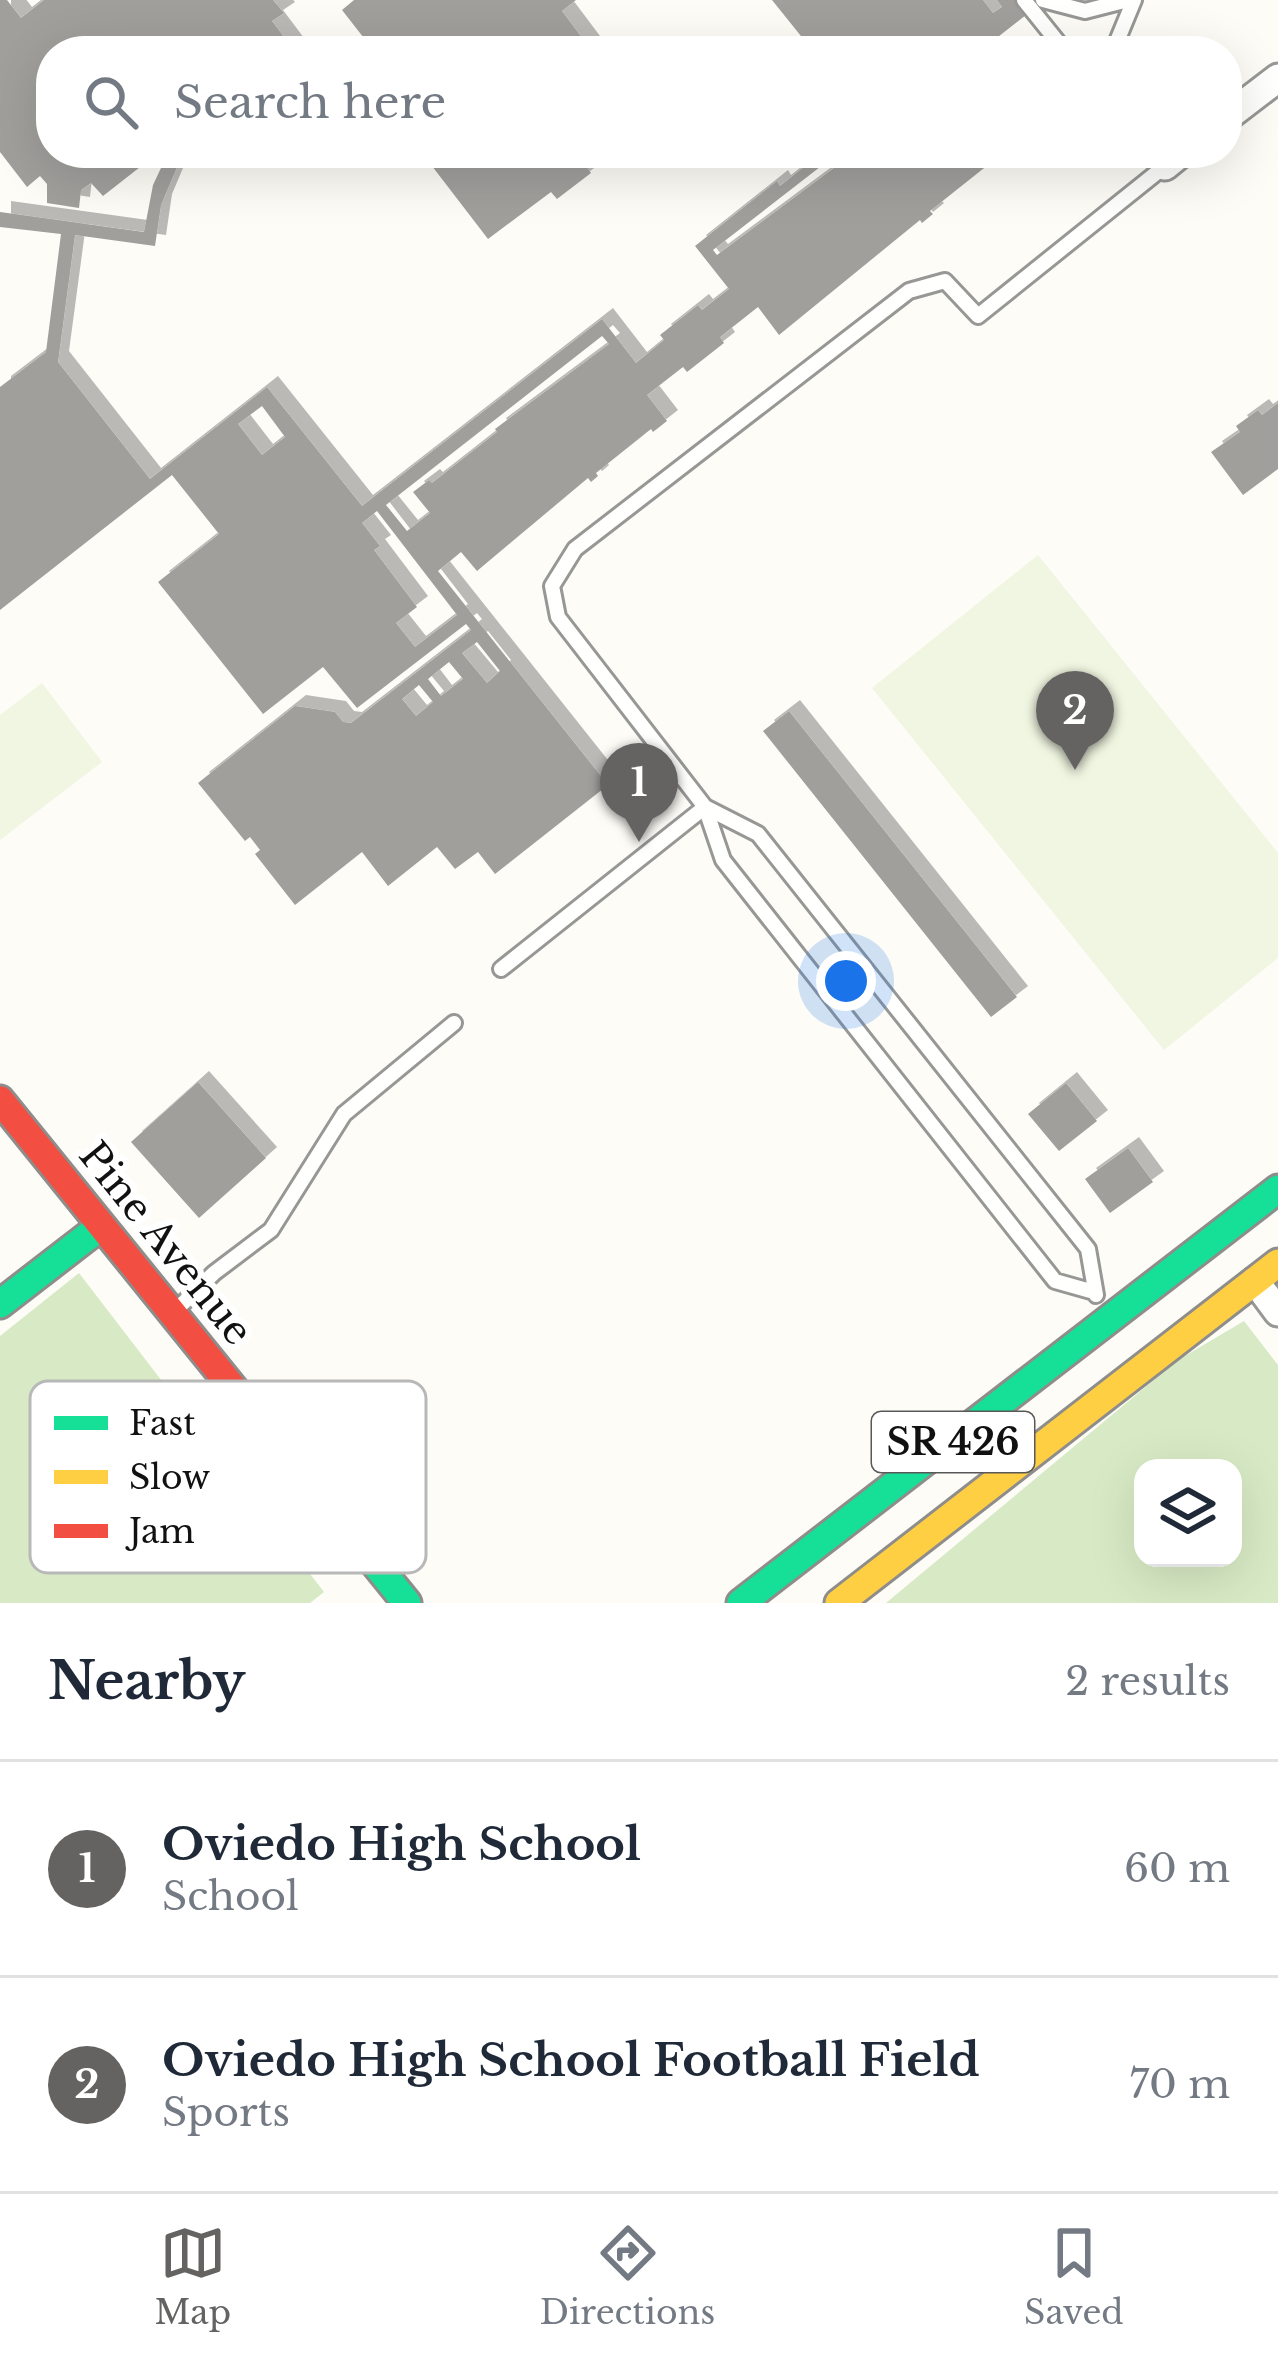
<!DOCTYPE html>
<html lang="en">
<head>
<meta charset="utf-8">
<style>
	:root { --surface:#fff; --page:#f2f2f3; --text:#1f2937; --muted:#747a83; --line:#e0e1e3; --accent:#646362 }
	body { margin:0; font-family:"Libre Baskerville",serif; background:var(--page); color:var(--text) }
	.controls { position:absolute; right:36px; bottom:36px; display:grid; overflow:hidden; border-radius:24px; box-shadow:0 12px 48px #0002 }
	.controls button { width:108px; height:108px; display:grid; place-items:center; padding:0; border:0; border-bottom:3px solid var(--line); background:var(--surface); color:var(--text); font:60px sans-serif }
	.you { position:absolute; left:846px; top:981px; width:42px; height:42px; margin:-30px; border:9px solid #fff; border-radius:50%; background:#1a73e8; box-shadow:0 0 0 18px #1a73e833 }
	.badge { display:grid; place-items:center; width:78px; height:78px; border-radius:50%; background:var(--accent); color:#fff; font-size:39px; font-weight:700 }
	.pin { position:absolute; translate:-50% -99px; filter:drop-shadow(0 3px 6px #0008) }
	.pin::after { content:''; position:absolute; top:63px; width:42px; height:36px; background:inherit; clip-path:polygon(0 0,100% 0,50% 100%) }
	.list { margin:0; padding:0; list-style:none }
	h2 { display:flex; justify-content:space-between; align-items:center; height:156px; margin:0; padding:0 48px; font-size:51px }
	h2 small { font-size:39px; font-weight:400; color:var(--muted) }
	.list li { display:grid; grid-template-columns:78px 1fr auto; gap:36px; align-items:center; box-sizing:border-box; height:216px; padding:0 48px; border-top:3px solid var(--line) }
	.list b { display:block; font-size:45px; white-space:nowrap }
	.list p { margin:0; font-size:39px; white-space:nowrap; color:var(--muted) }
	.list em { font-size:39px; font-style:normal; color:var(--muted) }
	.icon { flex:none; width:66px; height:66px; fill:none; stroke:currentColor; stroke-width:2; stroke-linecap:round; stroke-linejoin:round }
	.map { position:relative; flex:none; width:1278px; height:1603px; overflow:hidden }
	.search { position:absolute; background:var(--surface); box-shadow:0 12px 48px #0002; left:36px; right:36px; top:36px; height:132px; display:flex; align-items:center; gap:30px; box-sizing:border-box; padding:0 42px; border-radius:48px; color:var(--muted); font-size:45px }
	.sheet { height:588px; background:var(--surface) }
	nav { display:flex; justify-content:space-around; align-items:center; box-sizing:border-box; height:168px; border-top:3px solid var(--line); background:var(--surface); font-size:33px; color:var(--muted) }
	nav a { display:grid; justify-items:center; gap:6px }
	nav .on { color:var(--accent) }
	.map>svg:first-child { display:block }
	.forest { fill:#d8eac5; fill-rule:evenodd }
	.pitch { fill:#f0f6e1 }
	.building { fill:#a19f9c; fill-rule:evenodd; filter:url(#shadow) }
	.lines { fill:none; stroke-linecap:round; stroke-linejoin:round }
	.lane-casing { stroke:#979795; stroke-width:20 }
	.street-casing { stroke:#979795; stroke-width:33 }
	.fast-casing { stroke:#8e8d8b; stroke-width:33 }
	.slow-casing { stroke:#8e8d8b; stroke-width:33 }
	.jam-casing { stroke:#8e8d8b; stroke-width:33 }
	.lane { stroke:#fffffe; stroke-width:14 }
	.street { stroke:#fffffe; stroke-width:27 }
	.fast { stroke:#16e098; stroke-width:27 }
	.slow { stroke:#ffcf43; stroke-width:27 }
	.jam { stroke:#f24e42; stroke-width:27 }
	.labels { text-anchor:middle; stroke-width:12; stroke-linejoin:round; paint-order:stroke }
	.shield { fill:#fff; stroke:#585858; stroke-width:3 }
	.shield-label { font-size:36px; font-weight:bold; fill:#111 }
	.street-label { font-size:39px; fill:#111; stroke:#fff }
	.key { fill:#fff; stroke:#b8b8b8; stroke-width:3 }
	.key-label { font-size:33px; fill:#111 }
</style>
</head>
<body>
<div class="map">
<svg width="1278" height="1603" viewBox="0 0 1278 1603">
	<defs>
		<filter id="shadow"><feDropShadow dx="11" dy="-11" stdDeviation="0" flood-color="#0004"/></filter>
	</defs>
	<rect width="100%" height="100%" fill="#fdfcf7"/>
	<!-- forest -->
	<path class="forest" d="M79 1273 324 1592 310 1603H0V1336Z
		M1244 1321 1278 1365V1603H886L1178 1360ZM1143 1468H1233V1558H1143Z"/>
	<!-- pitch -->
	<path class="pitch" d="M1038 555 1278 853V958L1164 1050 872 688Z
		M42 683 102 762 0 840V715Z"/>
	<!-- building -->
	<path class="building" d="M0 0H7L21 18 44 0H273L284 13 272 21 293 49 51 51V153H158L103 196 91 183 81 190 79 208 47 203V184L40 176 27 187 0 152Z
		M354 0H576L562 11 592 51H366L362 46 367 42 342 10Z
		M772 0H983L993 13 1002 7 997 0H1015L1026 15 980 51H813Z
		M168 153H183L161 205 155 246 75 235 58 362 150 479 267 387 362 506 602 319 636 363 664 340 660 335 698 305 702 310 729 289 695 246 777 181 780 186 814 159 810 153H838L713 250 717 255 854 153H1003L930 211 933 214 922 223 920 220 779 335 758 307 720 337 724 343 687 372 683 367 647 395 667 421 653 432 651 429 596 473 598 476 591 482 588 478 477 571 461 552 438 571 608 785 495 874 478 852 455 869 437 847 388 886 362 852 295 905 255 854 260 850 250 837 245 841 198 783 295 706 335 712 343 722 351 723 471 630 466 624 357 708 323 667 263 714 158 582 219 534 172 475 0 610V387L46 352 61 234 0 227V212L144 232 153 185ZM602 336 609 344 495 429 497 432 432 483 429 480 413 492 430 513 407 531 386 505ZM262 406 285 437 262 455 238 424ZM377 511 457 615 415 647 396 623 417 607 374 550 380 546 362 523ZM477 642 500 671 487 683 462 653ZM449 662 463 679 441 696 428 679ZM419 685 433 702 416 716 402 699Z
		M422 153H604L586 166 591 173 557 199 551 192 488 239Z
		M1278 403V469L1243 495 1211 452 1240 432 1236 426 1258 410 1262 415Z
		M789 711 1017 997 991 1017 763 731Z
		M198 1082 266 1158 199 1218 131 1142Z
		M1066 1083 1097 1121 1059 1151 1028 1114Z
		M1128 1148 1153 1182 1110 1213 1085 1179Z"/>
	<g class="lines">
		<!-- lane casing -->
		<g class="lane-casing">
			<path id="lane" d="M1024 0 1065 51
				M1043 0 1085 11 1128 0
				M1113 51 1134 0
				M705 807 758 834 1088 1249 1096 1295
				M501 969 705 807
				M1094 1292 1055 1281 723 860 705 807 558 617 552 586 575 549 909 291 945 281 978 316 1165 166 1155 153
				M176 1310 214 1273 271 1230 344 1114 454 1023"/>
		</g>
		<!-- street casing -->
		<g class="street-casing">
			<path id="street" d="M1227 117 1278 78
				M1165 166 1181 153
				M1255 1281 1278 1312"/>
		</g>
		<!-- fast casing -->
		<g class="fast-casing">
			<path id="fast" d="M0 1304 101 1226
				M262 1424 407 1603
				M741 1603 1278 1189"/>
		</g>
		<!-- slow casing -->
		<g class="slow-casing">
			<path id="slow" d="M839 1603 1278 1263"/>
		</g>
		<!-- jam casing -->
		<g class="jam-casing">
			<path id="jam" d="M0 1100 262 1424"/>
		</g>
		<!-- lane -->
		<use href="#lane" class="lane"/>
		<!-- street -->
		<use href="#street" class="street"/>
		<!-- fast -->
		<use href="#fast" class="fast"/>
		<!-- slow -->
		<use href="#slow" class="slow"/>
		<!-- jam -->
		<use href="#jam" class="jam"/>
	</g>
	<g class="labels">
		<!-- shield labels -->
		<rect class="shield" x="872" y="1412" width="162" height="60" rx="9"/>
		<g class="shield-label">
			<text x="953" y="1455">SR 426</text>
		</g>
		<!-- street labels -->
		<g class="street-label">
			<text transform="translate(166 1243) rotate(51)" y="14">Pine Avenue</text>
		</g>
	</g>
	<!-- legend -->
	<rect x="30" y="1381" width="396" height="192" rx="18" class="key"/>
	<rect x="54" y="1416" width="54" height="14" fill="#16e098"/>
	<rect x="54" y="1470" width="54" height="14" fill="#ffcf43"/>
	<rect x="54" y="1524" width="54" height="14" fill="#f24e42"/>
	<g class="key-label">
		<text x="129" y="1435">Fast</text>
		<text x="129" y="1489">Slow</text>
		<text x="129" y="1543">Jam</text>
	</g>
</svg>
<div class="controls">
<button><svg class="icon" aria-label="layers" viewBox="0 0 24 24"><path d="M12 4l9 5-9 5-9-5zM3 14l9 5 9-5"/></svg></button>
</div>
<div class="you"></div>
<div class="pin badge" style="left:639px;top:842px">1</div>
<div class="pin badge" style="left:1075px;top:770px">2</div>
<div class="search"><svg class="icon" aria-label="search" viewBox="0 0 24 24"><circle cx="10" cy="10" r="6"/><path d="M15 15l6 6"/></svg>Search here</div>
</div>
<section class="sheet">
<h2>Nearby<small>2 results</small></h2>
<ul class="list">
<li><span class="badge">1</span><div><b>Oviedo High School</b><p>School</p></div><em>60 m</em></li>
<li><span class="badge">2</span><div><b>Oviedo High School Football Field</b><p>Sports</p></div><em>70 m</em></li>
</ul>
</section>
<nav>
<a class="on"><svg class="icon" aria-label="map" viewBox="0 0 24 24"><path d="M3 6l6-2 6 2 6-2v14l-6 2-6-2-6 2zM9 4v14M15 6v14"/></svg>Map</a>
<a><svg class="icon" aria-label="directions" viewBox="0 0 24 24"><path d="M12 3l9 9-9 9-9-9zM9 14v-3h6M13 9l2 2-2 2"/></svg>Directions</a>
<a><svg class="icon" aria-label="saved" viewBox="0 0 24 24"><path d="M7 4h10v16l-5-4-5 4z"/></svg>Saved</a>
</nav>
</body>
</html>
